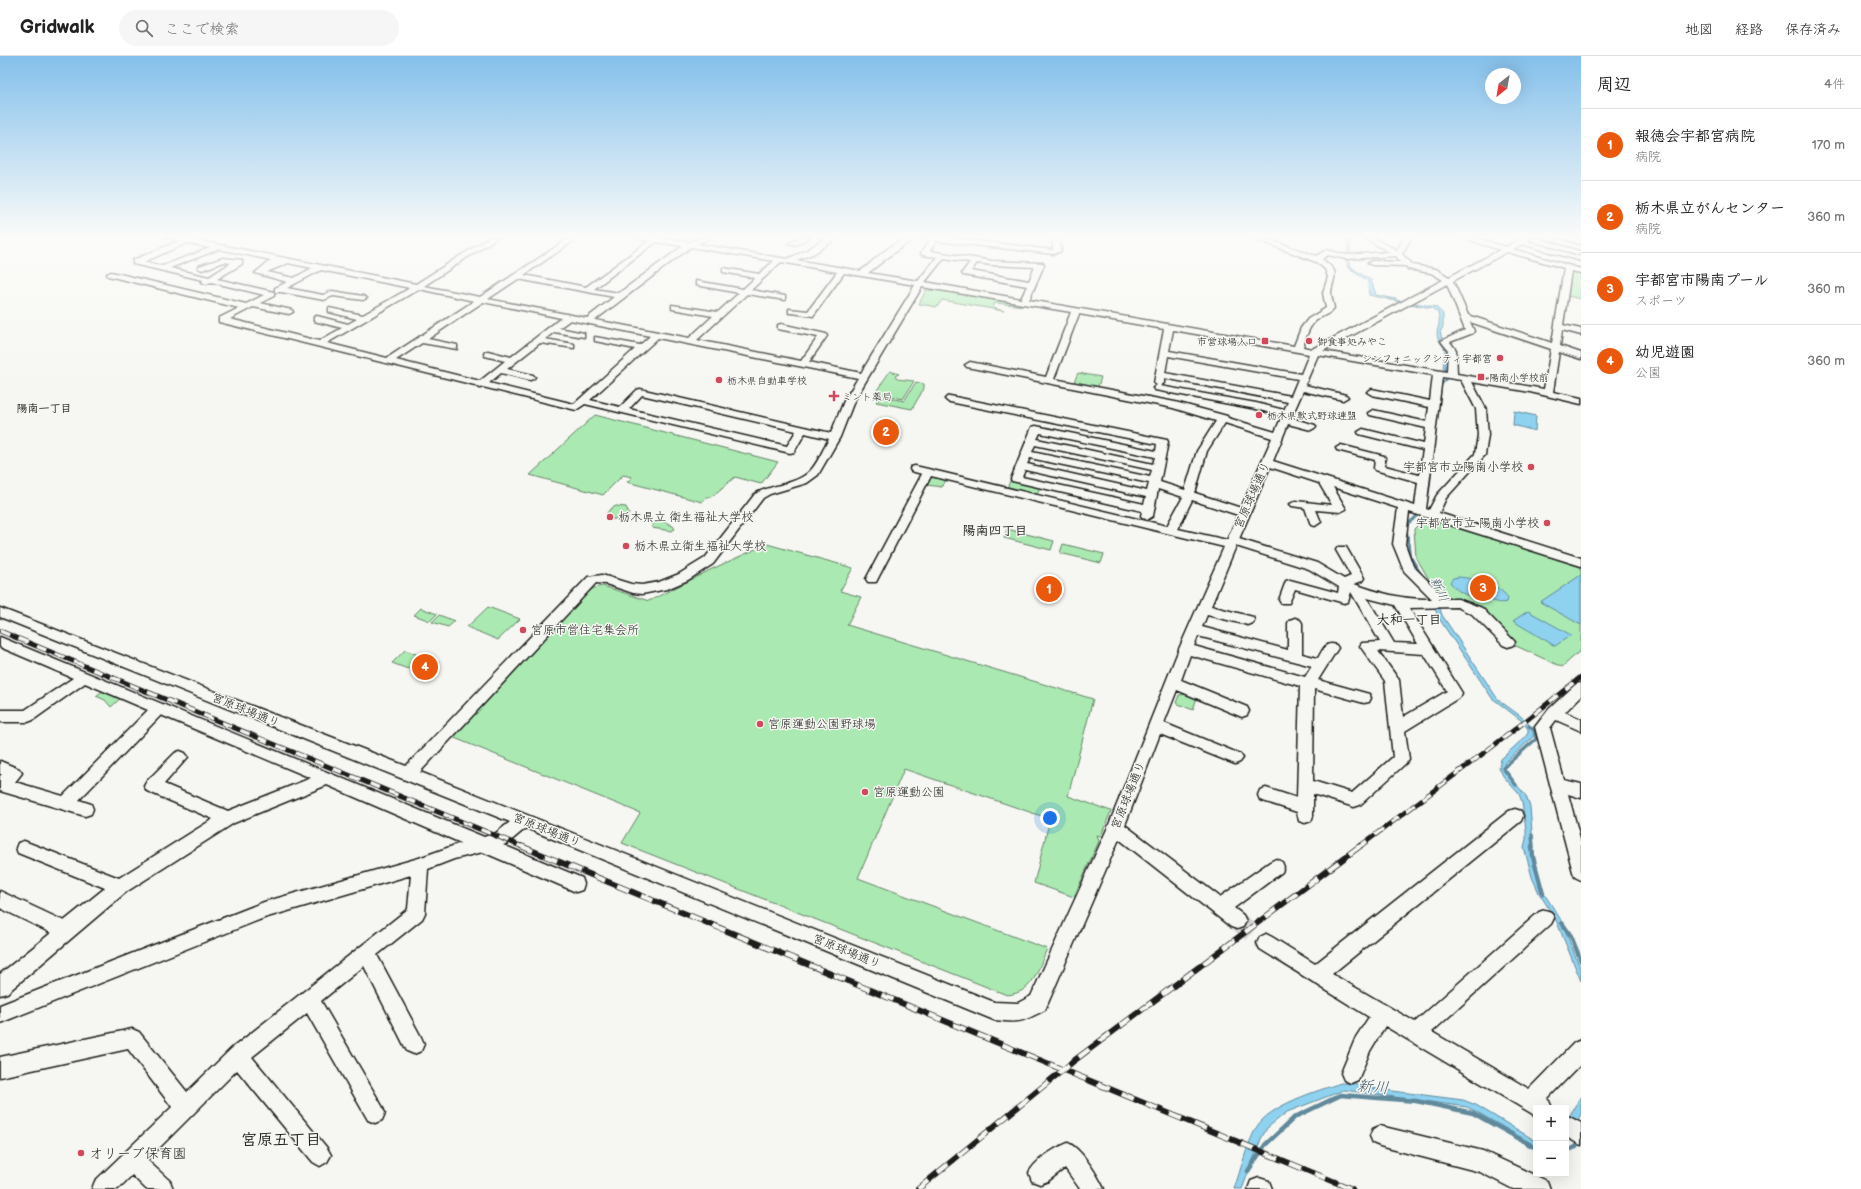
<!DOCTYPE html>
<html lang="ja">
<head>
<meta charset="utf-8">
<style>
	:root { --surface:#fff; --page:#f6f6f6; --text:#222; --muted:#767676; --line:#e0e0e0; --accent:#ea580c }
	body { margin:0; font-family:"Balsamiq Sans","Klee One",sans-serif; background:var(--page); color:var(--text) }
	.controls { position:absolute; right:12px; bottom:12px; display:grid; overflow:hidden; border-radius:0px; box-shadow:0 4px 16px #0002 }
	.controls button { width:36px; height:36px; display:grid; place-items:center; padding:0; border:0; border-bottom:1px solid var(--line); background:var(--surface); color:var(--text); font:20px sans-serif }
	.compass { position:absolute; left:1485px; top:12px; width:36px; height:36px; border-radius:50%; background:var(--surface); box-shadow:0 4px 16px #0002; rotate:211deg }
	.you { position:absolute; left:1050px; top:762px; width:14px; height:14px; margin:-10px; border:3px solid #fff; border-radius:50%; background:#1a73e8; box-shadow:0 0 0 6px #1a73e833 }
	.badge { display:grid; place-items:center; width:26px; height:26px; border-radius:50%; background:var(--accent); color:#fff; font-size:13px; font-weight:700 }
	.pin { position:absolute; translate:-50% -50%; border:2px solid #fff; box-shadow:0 1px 4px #0006 }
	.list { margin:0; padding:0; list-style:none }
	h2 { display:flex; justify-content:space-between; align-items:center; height:52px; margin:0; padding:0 16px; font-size:17px }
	h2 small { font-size:13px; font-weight:400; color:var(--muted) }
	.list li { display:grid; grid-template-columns:26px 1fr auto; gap:12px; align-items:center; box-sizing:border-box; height:72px; padding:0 16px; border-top:1px solid var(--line) }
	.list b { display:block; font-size:15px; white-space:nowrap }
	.list p { margin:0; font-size:13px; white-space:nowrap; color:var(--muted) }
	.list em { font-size:13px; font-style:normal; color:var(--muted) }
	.icon { flex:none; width:22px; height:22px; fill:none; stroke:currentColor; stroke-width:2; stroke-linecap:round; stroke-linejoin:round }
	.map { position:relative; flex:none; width:1581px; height:1133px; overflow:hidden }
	header { display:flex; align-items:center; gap:24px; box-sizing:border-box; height:56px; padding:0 20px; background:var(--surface); border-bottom:1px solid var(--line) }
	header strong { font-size:19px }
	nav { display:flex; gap:22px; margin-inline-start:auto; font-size:14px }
	.search { width:280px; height:36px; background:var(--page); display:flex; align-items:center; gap:10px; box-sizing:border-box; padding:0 14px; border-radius:22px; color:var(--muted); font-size:15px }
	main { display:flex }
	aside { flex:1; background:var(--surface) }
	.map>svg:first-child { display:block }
	.green { fill:#aae9b1; stroke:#638266 }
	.water { fill:#8ed2f0; stroke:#60899b }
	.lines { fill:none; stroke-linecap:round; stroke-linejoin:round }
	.stream-far3 { stroke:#60899b; stroke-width:2 }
	.stream-far2 { stroke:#60899b; stroke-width:2.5 }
	.stream-far1 { stroke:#60899b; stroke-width:3.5 }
	.stream { stroke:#60899b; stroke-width:4.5 }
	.minor-tunnel { stroke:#d5d5d2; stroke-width:19; stroke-dasharray:19 10; stroke-linecap:butt }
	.minor-casing { stroke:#1c1c1c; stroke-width:3 }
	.minor { fill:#f6f6f2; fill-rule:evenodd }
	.rail-far1-casing { stroke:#1c1c1c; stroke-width:5 }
	.rail-casing { stroke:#1c1c1c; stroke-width:6 }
	.rail-far1 { stroke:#f6f6f2; stroke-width:3.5; stroke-dasharray:10; stroke-linecap:butt }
	.rail { stroke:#f6f6f2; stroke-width:4.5; stroke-dasharray:13; stroke-linecap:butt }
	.poi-dot { fill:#d1495b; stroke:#f6f6f2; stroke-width:1.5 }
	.labels { text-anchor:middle; stroke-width:3; stroke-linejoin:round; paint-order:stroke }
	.far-poi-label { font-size:10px; fill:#1c1c1c; stroke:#f6f6f2; text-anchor:start }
	.far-neighbourhood-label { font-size:11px; font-weight:bold; fill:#1c1c1c; stroke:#f6f6f2 }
	.poi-label { font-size:12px; fill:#1c1c1c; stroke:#f6f6f2; text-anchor:start }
	.street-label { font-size:12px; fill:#1c1c1c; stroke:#f6f6f2 }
	.neighbourhood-label { font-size:13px; font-weight:bold; fill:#1c1c1c; stroke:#f6f6f2 }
	.water-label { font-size:13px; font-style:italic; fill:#445c66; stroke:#f6f6f2 }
	.near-poi-label { font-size:14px; fill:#1c1c1c; stroke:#f6f6f2; text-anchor:start }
	.near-water-label { font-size:16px; font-style:italic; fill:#445c66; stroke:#f6f6f2 }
	.near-neighbourhood-label { font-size:16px; font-weight:bold; fill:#1c1c1c; stroke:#f6f6f2 }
</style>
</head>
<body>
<header>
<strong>Gridwalk</strong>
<div class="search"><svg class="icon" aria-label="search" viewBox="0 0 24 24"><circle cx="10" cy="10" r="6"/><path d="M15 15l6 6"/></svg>ここで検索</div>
<nav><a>地図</a><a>経路</a><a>保存済み</a></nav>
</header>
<main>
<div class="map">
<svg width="1581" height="1133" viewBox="0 0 1581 1133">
	<rect width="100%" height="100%" fill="#f6f6f2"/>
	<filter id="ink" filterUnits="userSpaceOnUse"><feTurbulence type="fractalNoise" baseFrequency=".025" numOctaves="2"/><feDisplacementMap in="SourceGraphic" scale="8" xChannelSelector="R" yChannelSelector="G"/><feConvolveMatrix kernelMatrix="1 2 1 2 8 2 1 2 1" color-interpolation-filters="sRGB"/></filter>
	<g filter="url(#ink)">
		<!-- green -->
		<path class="green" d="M1570 216 1581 217V243L1567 240Z
			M926 234 942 235 1023 249V250L995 247 993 252 1004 255 942 244 937 251 919 248Z
			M890 315 899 318 895 320 897 323 914 325 903 343 875 337Z
			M1078 317 1101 321 1098 331 1074 326Z
			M916 326 924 328V332L912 353 876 346 880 340 904 345Z
			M595 359 778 406 761 428 735 421 711 441H706L702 446 627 426 632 421 623 419 603 439 530 419Z
			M937 420 947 422 942 431 927 429 931 421Z
			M1011 422 1041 429 1036 440 1007 433Z
			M616 450 626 451 629 458 622 463H611L607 457 610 453Z
			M1425 462 1581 511V594L1562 611 1514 589 1478 553 1456 544 1444 542 1435 534 1416 501 1414 473Z
			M661 464 673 470 675 473 671 475 652 472V467Z
			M1007 473 1054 485 1051 494 1004 482Z
			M767 488 853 512 840 535 861 541 847 569 1093 643 1068 740 1111 755 1101 780 1097 779 1099 785 1074 841 1034 827 1050 763 904 713 858 822 1047 893C1037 914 1035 936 1007 939L622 787 640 757 452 681C497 634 539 585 585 538L594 532 603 530 649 545 712 513Z
			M1063 488 1104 498 1101 507 1060 497Z
			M488 551 520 563 498 584 467 571Z
			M421 552 437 558 430 565 414 559Z
			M439 559 455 565 448 571 432 566Z
			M405 594 421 600 408 613 392 607Z
			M424 601 440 608 426 621 410 614Z
			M106 632 124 639 111 651 105 644 96 640Z
			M1187 638 1197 641 1193 654 1176 647 1179 639Z"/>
		<!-- water -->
		<path class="water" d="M1347 181H1350V211L1371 224 1376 239 1397 243 1396 245 1369 239 1368 225 1347 211Z
			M1416 247 1436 251 1443 258V271L1440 276 1442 282 1440 283 1448 294 1446 314 1443 313 1445 293C1429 274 1443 275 1438 257L1432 252 1415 249Z
			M1514 355 1536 360 1535 375 1513 369Z
			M1581 519V569L1540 546Z
			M1459 521C1475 523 1498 527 1508 542L1507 546C1496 549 1490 542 1480 540 1477 540 1473 541 1470 540 1462 538 1455 533 1450 526L1453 522Z
			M1434 549 1439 550 1442 559 1497 642C1506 652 1537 666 1533 681L1508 704 1504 707 1506 716 1526 740 1530 751 1532 776V802L1538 824 1541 833 1561 864 1581 914V925L1556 864 1539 837 1532 821 1524 791 1526 783V774L1522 746 1519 738 1503 720 1499 711 1501 703 1525 681 1528 677V673L1522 665 1492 642 1438 561Z
			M1528 555 1571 579 1555 590 1513 565Z
			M1341 1027 1357 1028 1377 1033 1463 1044 1476 1049 1536 1085V1090L1477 1056 1467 1051 1344 1034 1287 1056 1267 1072 1261 1083 1242 1133H1234C1241 1113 1246 1091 1256 1072 1269 1049 1317 1035 1341 1027Z
			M1581 1041V1058L1566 1087C1566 1068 1569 1057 1581 1041Z"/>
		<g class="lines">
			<!-- stream-far3 -->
			<path class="stream-far3" d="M1349 181 1350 196
				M1349 209 1358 218
				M1388 243 1418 249
				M1440 331 1446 323 1447 304"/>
			<!-- stream-far2 -->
			<path class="stream-far2" d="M1424 523 1410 500 1406 469C1430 452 1429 439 1431 412"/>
			<!-- stream-far1 -->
			<path class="stream-far1" d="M1516 729 1503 712 1536 683 1535 675 1529 670
				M1532 779 1533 791"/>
			<!-- stream -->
			<path class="stream" d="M1532 790 1533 801 1543 838
				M1562 867 1571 880 1581 905
				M1566 1095 1576 1091 1581 1080
				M1248 1115 1265 1089 1295 1061 1341 1039 1416 1045 1473 1057 1536 1092"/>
			<!-- minor-tunnel -->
			<path class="minor-tunnel" d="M1237 865 1266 887"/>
			<!-- minor casing -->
			<g class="minor-casing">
				<path id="minor" d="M165 181H180L416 228 490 181H498L424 230 480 241 571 181H579L524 219 586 231 649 185 636 181H655L689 186 701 181H711L698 188 787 203 807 194 824 183 821 181H832L834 183 833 185 813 198 796 204 861 215C876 203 896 181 916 181L892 198 868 217 918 225 937 201 922 199 921 197 930 184 919 181H944L1053 194 1052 181H1060L1061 195 1054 198 936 185 930 195 992 205 1043 207 1044 209 1029 244 1294 290 1301 272 1308 263 1326 252 1323 237 1328 221 1325 213 1316 206 1251 181H1262L1316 200 1327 194 1346 199 1389 196 1362 181H1371L1397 194 1405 181H1412L1402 198 1413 209 1436 213 1449 221 1500 194 1460 181H1472L1506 191 1524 181H1533L1527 185 1581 201V205L1522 188 1513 193 1581 213V217L1571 215 1563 269 1581 273V279L1562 274 1560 290 1581 297V303L1559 296 1553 336 1581 342V348L1530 336 1472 326 1486 353 1488 379 1485 399 1446 442 1439 457 1581 502V510L1409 456 1405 488 1413 510 1446 543H1458L1482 552 1515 586 1513 589 1508 591 1503 589 1472 558 1457 551 1409 552 1462 637 1460 641 1405 675 1409 703 1406 707 1360 749 1354 751 1313 738V760L1311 765 1305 767 1299 765 1297 756 1260 744 1258 739 1260 734 1266 732 1297 742 1300 630 1190 599 1181 624 1247 651 1249 655 1247 659 1242 661 1177 634 1164 667 1240 698 1243 702 1240 706 1235 708 1160 678 1125 769 1220 841 1270 806 1276 803 1282 806 1284 811 1282 816 1234 852 1243 859 1246 865 1243 871 1237 873 1231 871 1119 783 1045 954C1021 966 1021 967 994 964L526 772 508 787 503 789 582 822 584 828 582 834 576 836 483 796 454 803 428 813 425 857 422 863 377 899 421 981 424 988 421 995 414 998 407 995 364 910 321 945 382 1050 385 1057 382 1064 375 1067 368 1064 307 957 252 1001 327 1092 331 1099 327 1106 320 1110 313 1106 237 1014 147 1104 170 1125 173 1133H146L132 1119 118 1133H92L95 1125 172 1051 128 993 0 1021V1001L132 973 139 976 187 1036 231 993 408 853 411 819 264 862 0 967V949L264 846 419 802 461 787 327 729 234 767 126 836 7 937 0 939V918L51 877 0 852V835L64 865 105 832 18 797 16 792 18 787 24 785 119 822 213 763 147 735 144 730 147 725 175 697 180 695 185 697 188 701 164 728 228 755 311 722 161 659 79 744 91 748 93 753 91 758 85 760 0 735V720L2 718H0V705L19 713 22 717 15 726 63 740 148 654 85 627 33 664 28 666H0V654H25L73 622 0 591V581L484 781 496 777 510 766 0 561V552L406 710 588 521 602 519 631 528 642 529 659 526 679 518 705 502 755 438C772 428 796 429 810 415 818 407 823 393 829 383L805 377 794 396 790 397 585 348 576 354 483 331 480 332 475 329 219 266V262L239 252 108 220 107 218 111 216 246 248 264 239 211 226 206 228 202 226 203 224 133 208V204L179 185ZM656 186 683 190 619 237 594 233ZM187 187 210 192 162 210 144 206ZM691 191 774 205 759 218 723 212V216L755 222 743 233 696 225V229L739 237 718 256 672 249V253L713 260 689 282 595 264ZM219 193 271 204 255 217 287 226 275 232V236H281L324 244 333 240 363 244 367 242 363 240 332 235 323 239 287 232 321 214 410 232 363 259 329 252V256L357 263 348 268 317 260 314 261V265L342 272 319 285 230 263 253 251 289 258 293 256 292 254 260 247 274 240V236L217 223 242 208V204L223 202 199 210 198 212 202 214 224 206 231 207 209 221 170 212ZM1507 196 1564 212 1552 287 1468 259 1453 225ZM1328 199 1346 203 1396 200 1401 206 1372 205 1368 207 1372 209 1406 210 1408 213 1431 217 1443 224 1312 293 1303 291C1306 281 1309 269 1318 263 1324 259 1330 258 1334 252 1333 247 1331 241 1331 236 1334 217 1341 218 1322 203ZM944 202 970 206 962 217 963 219 1027 230 1021 243 925 226ZM781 206 837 216 808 255 789 253V257H792L813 260 844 217 915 229 861 317 809 306 827 280 826 278 781 268 778 269V273L818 281 801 305 697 284 747 238 785 244V240L751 234ZM288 207 312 212 294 222 267 216ZM977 207 992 209 1035 211 1029 225 971 215ZM518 223 614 241 587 262 488 243ZM1447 228 1465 274 1441 285 1448 294 1447 316 1323 295ZM922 231 1071 256 1046 321 970 306 965 309 967 311 1173 352 1216 365 1197 395 1185 434 1160 426 1168 386 1167 384 950 340 947 341 945 343 947 345 950 346 1157 388 1156 395 1036 370 1032 371 1011 423 1012 425 1142 455 1141 460 1147 464 1153 460 1158 433 1183 441 1167 470 928 413 915 410 911 411 910 413 911 415 922 418 866 523 868 526H876L931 420 1224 491 1179 593 1108 771 1031 940 1018 947 994 946 420 716 596 527 606 528 633 537 642 538 667 533 688 524 713 508 763 442 770 438 807 427 818 419 840 381 854 345ZM419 233 474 245 387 302 327 287ZM483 246 561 262 511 301 488 295 485 296 484 298 485 300 505 305 480 325 396 304 422 287 457 293V289L428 283ZM1079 258 1164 273 1154 327 1157 329 1153 332 1155 334 1256 353 1282 360 1275 376 1228 362 1227 360 1175 346 1054 323ZM570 264 650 280 640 289 595 281V285L635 293 574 348 489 327 501 317 530 324 533 323 535 321 533 319 507 313 540 287 574 292V288L545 283 554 276 584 281V277L559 272ZM1470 266 1551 293 1544 333 1457 318 1456 294 1450 286 1473 277 1474 275ZM1173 274 1309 298 1301 318 1169 295ZM658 282 858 322 844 345 831 377 640 333 637 334 620 351 590 344ZM1318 299 1433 319 1430 345 1372 333 1367 336 1372 339 1429 351 1427 366 1373 354 1368 357 1370 359 1426 372 1424 388 1363 373 1358 376 1359 378 1423 394 1419 419 1385 410V402L1384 400 1341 389 1336 392 1337 394 1375 404 1374 412 1375 414 1418 426 1415 450 1273 405 1288 368 1311 374 1316 371 1315 369 1291 362 1303 335 1343 344 1348 341 1346 339 1305 329ZM1168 300 1298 323 1291 340 1165 317ZM1442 321 1461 324 1476 353 1478 379 1475 398 1437 439 1429 454 1426 453ZM1164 322 1288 346 1284 354 1256 347 1160 330 1164 327ZM642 339 796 375 787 390 629 353ZM1225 367 1272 382 1241 452 1195 437 1207 395ZM1040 377 1155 401 1153 408 1037 383ZM1035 389 1152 414 1150 421 1032 396ZM1030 402 1149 427 1147 435 1027 408ZM1270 411 1319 427 1332 449 1296 445 1290 448 1292 450 1305 452 1311 469 1315 470 1321 466 1316 454 1340 456 1346 453 1333 431 1398 452 1393 488 1404 515 1432 543C1404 544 1380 537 1354 528L1362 525 1364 522 1346 491H1338L1336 494 1351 520 1344 523 1317 507 1239 483ZM1025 414 1146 441 1144 448 1022 421ZM1192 444 1238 459 1227 484 1178 473ZM1236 490 1309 513 1339 531 1338 537 1290 524 1286 525 1279 544 1281 547H1289L1295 533 1344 547 1348 546 1351 536 1380 586 1362 587 1360 590 1385 625 1393 701 1352 737 1313 725 1314 633 1364 647 1369 646 1371 642 1369 638 1318 624 1338 592 1336 589C1325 585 1323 594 1318 602L1302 598V567L1300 564 1295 562 1290 564 1288 567V594L1202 571 1207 559 1248 569 1253 567 1254 564 1253 561 1211 550ZM1367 542 1395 549 1418 588 1394 587ZM1198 580 1312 610 1305 621 1194 590ZM1378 595 1424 598 1447 635 1403 661 1399 624Z
					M800 181H810L796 189 789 187Z
					M1540 181H1552L1581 190V194Z
					M1581 627V640L1565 656 1581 663V675L1556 664 1550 672 1564 724 1581 728V742L1568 738 1581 786V824L1575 821 1573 816 1535 671 1549 653 1576 628Z
					M1515 753 1521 755 1523 760 1521 765 1332 918 1415 966 1539 856 1545 854 1551 856 1554 862 1551 868 1432 976 1529 1033 1574 987 1581 984V1008L1547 1043 1549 1045 1552 1052H1536V1060L1385 970 1370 995 1358 1024 1351 1027 1344 1024 1341 1017 1356 981 1369 961 1260 893 1257 887 1260 881 1266 878 1272 881 1315 908 1509 755Z
					M1566 1059 1581 1067V1089L1566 1081Z
					M1380 1070 1483 1095 1547 1125 1550 1133H1513L1480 1116 1380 1090 1373 1087 1370 1080 1373 1073Z
					M1068 1087C1081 1092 1098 1120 1104 1133H1080L1065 1112 1048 1125 1040 1128 1032 1125 1029 1117C1035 1104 1055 1092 1068 1087Z
					M1259 1122 1269 1125 1272 1133H1248L1251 1125Z"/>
			</g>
			<!-- minor -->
			<use href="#minor" class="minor"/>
			<!-- rail-far1 casing -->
			<g class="rail-far1-casing">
				<path id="rail-far1" d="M0 575 523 791
					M1359 791 1509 678 1581 621"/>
			</g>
			<!-- rail casing -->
			<g class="rail-casing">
				<path id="rail" d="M521 790 1352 1133
					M918 1133 1075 1004 1360 790"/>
			</g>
			<!-- rail-far1 -->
			<use href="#rail-far1" class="rail-far1"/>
			<!-- rail -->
			<use href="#rail" class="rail"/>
		</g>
	</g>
	<!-- sky -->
	<linearGradient id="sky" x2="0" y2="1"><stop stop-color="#84c0eb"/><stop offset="0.53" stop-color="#fbfbf9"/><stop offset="1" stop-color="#fbfbf9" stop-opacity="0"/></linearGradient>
	<rect width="1581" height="340" fill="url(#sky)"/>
	<!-- markers -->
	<g class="poi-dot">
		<rect x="1261" y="281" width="8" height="8" rx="2"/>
		<circle cx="1309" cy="285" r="4"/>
		<circle cx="1500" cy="302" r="4"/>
		<rect x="1477" y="317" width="8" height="8" rx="2"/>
		<circle cx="719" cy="324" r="4"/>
		<path d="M832 334h4v4h4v4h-4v4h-4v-4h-4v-4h4z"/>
		<circle cx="1259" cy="359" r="4"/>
		<circle cx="1531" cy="411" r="4"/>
		<circle cx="610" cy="461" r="4"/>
		<circle cx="1547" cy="467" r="4"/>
		<circle cx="626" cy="490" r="4"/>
		<circle cx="523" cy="574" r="4"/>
		<circle cx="760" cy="668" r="4"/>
		<circle cx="865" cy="736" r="4"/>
		<circle cx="81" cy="1097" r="4"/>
	</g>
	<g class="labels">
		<!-- far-poi labels -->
		<g class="far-poi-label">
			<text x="1257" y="289" text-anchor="end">市営球場入口</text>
			<text x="1317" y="289">御食事処みやこ</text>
			<text x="1492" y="306" text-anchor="end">シンフォニックシティ宇都宮</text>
			<text x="1489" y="325">陽南小学校前</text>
			<text x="727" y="328">栃木県自動車学校</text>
			<text x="842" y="344">ミント薬局</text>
			<text x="1267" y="363">栃木県軟式野球連盟</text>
		</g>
		<!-- far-neighbourhood labels -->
		<g class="far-neighbourhood-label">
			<text x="44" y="356">陽南一丁目</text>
		</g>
		<!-- poi labels -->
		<g class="poi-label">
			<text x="1523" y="415" text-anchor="end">宇都宮市立陽南小学校</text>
			<text x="618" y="465">栃木県立 衛生福祉大学校</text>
			<text x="1539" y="471" text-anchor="end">宇都宮市立 陽南小学校</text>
			<text x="634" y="494">栃木県立衛生福祉大学校</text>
			<text x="531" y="578">宮原市営住宅集会所</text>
			<text x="768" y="672">宮原運動公園野球場</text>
			<text x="873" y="740">宮原運動公園</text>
		</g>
		<!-- street labels -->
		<g class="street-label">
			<text transform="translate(1252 439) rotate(-66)" y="4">宮原球場通り</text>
			<text transform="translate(246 654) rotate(22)" y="4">宮原球場通り</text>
			<text transform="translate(1128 739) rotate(-68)" y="4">宮原球場通り</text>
			<text transform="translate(547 774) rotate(22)" y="4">宮原球場通り</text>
			<text transform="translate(847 895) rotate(22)" y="4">宮原球場通り</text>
		</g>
		<!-- neighbourhood labels -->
		<g class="neighbourhood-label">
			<text x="995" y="479">陽南四丁目</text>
			<text x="1409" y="568">大和一丁目</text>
		</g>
		<!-- water labels -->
		<g class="water-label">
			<text transform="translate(1440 533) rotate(66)" y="5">新川</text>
		</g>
		<!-- near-poi labels -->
		<g class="near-poi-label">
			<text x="89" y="1102">オリーブ保育園</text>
		</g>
		<!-- near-water labels -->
		<g class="near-water-label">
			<text transform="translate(1373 1030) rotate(5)" y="6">新川</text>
		</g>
		<!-- near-neighbourhood labels -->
		<g class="near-neighbourhood-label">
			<text x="281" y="1089">宮原五丁目</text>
		</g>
	</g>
</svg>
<div class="controls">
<button>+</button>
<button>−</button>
</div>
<svg class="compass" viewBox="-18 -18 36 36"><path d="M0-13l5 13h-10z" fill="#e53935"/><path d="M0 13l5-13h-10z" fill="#767676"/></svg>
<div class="you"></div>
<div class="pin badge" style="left:1049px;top:533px">1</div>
<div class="pin badge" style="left:886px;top:376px">2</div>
<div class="pin badge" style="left:1483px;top:532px">3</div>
<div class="pin badge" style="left:425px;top:611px">4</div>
</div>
<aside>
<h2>周辺<small>4件</small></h2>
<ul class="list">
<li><span class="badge">1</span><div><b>報徳会宇都宮病院</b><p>病院</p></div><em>170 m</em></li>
<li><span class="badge">2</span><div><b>栃木県立がんセンター</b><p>病院</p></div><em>360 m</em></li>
<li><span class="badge">3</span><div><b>宇都宮市陽南プール</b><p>スポーツ</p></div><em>360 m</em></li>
<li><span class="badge">4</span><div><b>幼児遊園</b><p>公園</p></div><em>360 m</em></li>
</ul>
</aside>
</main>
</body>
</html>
